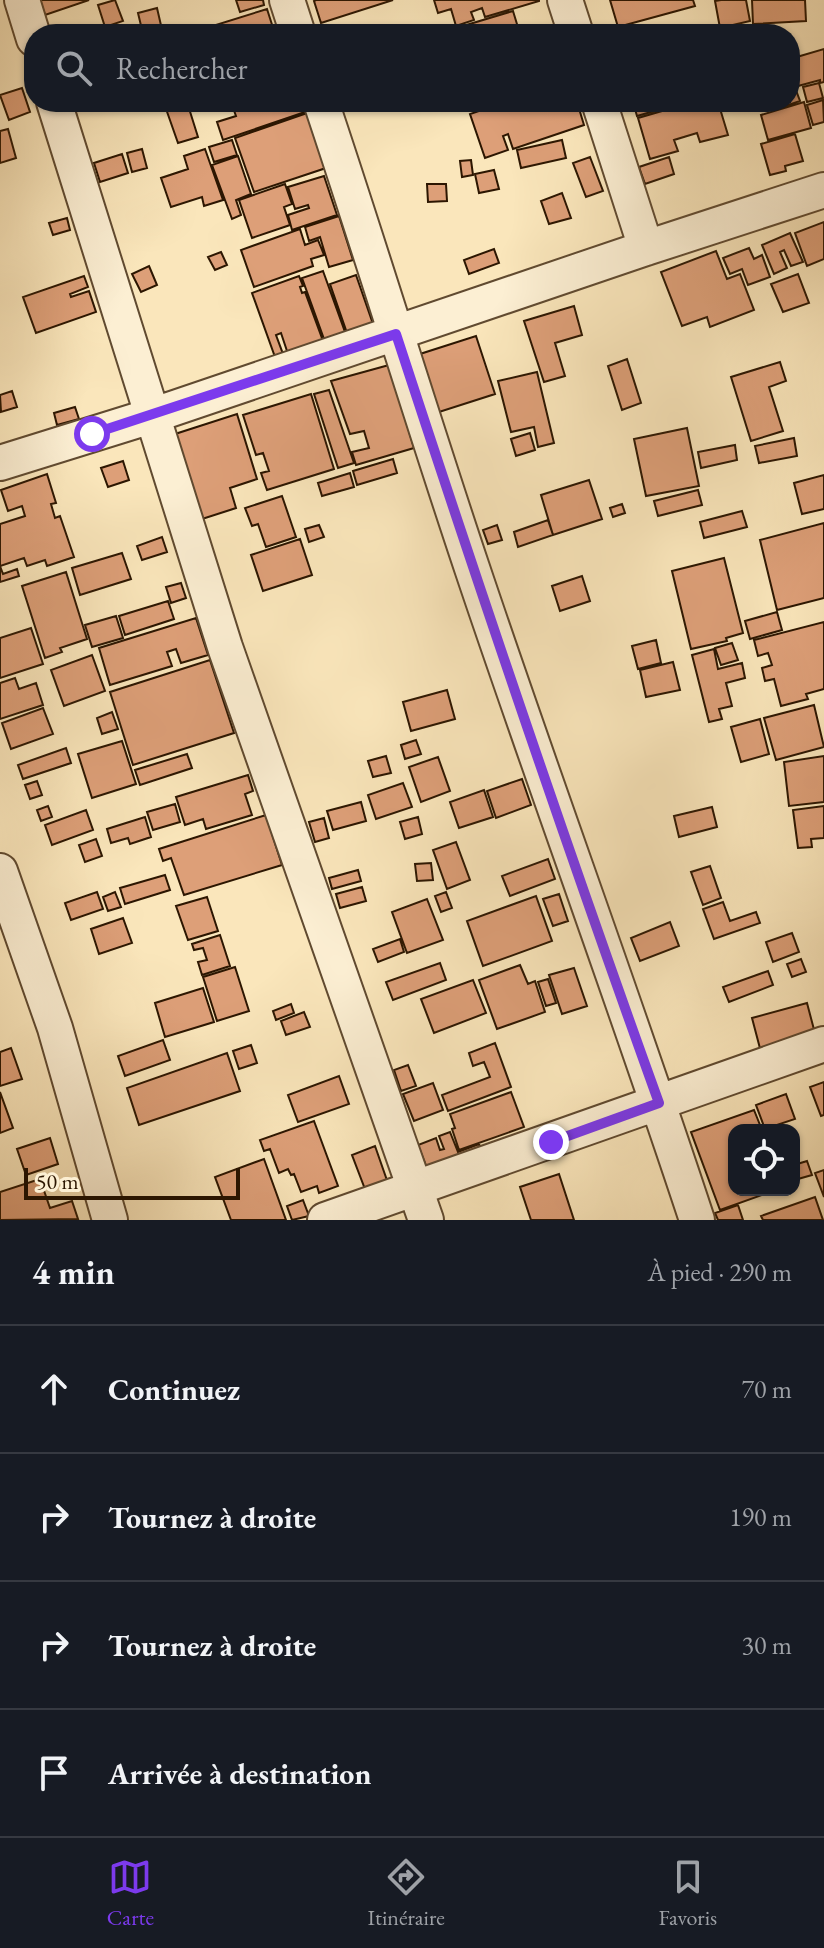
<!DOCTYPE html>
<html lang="fr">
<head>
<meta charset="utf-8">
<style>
	:root { --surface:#171b24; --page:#20242c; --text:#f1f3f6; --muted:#9ea1a6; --line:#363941; --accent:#7c3aed }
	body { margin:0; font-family:"EB Garamond",serif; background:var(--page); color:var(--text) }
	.controls { position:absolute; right:24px; bottom:24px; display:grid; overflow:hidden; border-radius:16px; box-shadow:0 2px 6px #0004 }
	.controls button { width:72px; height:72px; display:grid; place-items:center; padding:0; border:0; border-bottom:2px solid var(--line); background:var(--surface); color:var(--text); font:40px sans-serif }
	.scale { position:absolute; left:24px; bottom:20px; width:216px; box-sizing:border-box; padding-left:8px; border:4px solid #2c1601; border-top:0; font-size:22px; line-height:28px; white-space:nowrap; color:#2c1601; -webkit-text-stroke:6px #fcefd3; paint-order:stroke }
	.stop { position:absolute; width:24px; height:24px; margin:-18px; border:6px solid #7c3aed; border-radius:50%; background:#fff }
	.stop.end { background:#7c3aed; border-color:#fff; box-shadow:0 2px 8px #0008 }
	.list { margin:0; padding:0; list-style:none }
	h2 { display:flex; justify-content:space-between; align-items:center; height:104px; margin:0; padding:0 32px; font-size:34px }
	h2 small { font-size:26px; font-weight:400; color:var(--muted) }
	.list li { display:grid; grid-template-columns:52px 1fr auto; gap:24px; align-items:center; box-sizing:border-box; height:128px; padding:0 32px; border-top:2px solid var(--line) }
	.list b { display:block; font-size:30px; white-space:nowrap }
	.list em { font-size:26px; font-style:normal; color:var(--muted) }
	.icon { flex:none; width:44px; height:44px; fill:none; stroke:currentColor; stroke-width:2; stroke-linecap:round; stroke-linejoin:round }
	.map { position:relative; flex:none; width:824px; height:1220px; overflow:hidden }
	.search { position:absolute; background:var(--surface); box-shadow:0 2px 6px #0004; left:24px; right:24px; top:24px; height:88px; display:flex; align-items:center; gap:20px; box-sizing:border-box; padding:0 28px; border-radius:32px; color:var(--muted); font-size:30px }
	.sheet { height:616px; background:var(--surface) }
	nav { display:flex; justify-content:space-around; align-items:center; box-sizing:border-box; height:112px; border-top:2px solid var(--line); background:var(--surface); font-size:22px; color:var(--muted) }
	nav a { display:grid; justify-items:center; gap:4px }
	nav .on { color:var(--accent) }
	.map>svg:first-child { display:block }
	.building { fill:#dd9f78; stroke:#2c1601; stroke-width:2 }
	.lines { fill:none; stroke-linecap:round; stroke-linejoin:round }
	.minor-casing { stroke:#604a30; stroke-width:38 }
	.minor { stroke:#fcefd3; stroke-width:34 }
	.route { stroke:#7c3aed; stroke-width:10 }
</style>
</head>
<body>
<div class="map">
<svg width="824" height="1220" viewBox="0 0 824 1220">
	<rect width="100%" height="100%" fill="#fae6bb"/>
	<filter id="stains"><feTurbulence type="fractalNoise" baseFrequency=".0025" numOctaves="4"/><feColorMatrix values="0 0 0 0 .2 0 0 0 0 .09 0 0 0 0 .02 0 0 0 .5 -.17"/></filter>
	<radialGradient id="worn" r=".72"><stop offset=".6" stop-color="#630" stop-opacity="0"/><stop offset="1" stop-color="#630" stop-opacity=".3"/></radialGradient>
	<!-- building -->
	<path class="building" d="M40 0H89L45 15Z
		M115 0 123 21 105 27 98 5Z
		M236 0H263L264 5 240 12Z
		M316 0H393L321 23 314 1Z
		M434 0H539V1L485 17 482 8 471 12 474 20 456 26 451 9 438 13Z
		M610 0H693L695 6 618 27Z
		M721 0H746L750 21 720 28 715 1Z
		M752 0H805L806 21 753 24Z
		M157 8 163 34H143L138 13Z
		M267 9 275 34H187Z
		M513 11 520 34H443V32Z
		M824 49V82L820 83V80L798 86 790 59Z
		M819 83 823 98 807 102 803 87Z
		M794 85 800 101 774 110 771 102H790V87Z
		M22 88 30 112 9 120 0 95Z
		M823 100 824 122 813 125 807 105Z
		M178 102H187L198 137 178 143 165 106Z
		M231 102H305L308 111 223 140 217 122 236 116Z
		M505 102H577L584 125 513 149 508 134 503 136 508 150 485 158 470 114Z
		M633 102H686L637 116Z
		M693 102H718L728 135 700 142 697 133 674 140 678 151 650 159 638 118Z
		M804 102 811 128 768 140 761 115Z
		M310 112 329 167 254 192 235 138Z
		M8 129 16 158 0 163V131Z
		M795 134 803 161 785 166 786 171 770 175 761 144Z
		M232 140 237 155 214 162 209 147Z
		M562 140 566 158 521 168 517 150Z
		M142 149 147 168 132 172 127 153Z
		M205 149 223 200 204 206 202 197 171 207 161 178 188 169 184 156Z
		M122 154 128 173 100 182 94 163Z
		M238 156 251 194 236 200 241 215 232 219 212 165Z
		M590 157 603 191 586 197 573 163Z
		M669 157 674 174 645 184 639 167Z
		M471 160 473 175 462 177 460 161Z
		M494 170 499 189 479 193 475 174Z
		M324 176 337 215 292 230 288 215 309 208 308 205 295 209 288 187Z
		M285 184 292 204 284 207 290 225 252 238 239 200Z
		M427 184H446L447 201 428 202Z
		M562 193 571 218 549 224 541 201Z
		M339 216 353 260 329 267 320 237 309 241 305 227Z
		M67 218 70 230 53 235 49 223Z
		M824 222V259L807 266 795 233Z
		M300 229 305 245 318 240 324 255 311 259 313 266 254 287 241 250Z
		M790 233 803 262 791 266 784 250 780 252 787 268 774 274 762 245Z
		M749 248 754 259 762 255 770 277 748 285 742 269 730 274 723 258Z
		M494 249 499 263 469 274 464 260Z
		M716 251 727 279 740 274 754 310 710 327 707 317 682 326 661 272Z
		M221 252 227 265 215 270 208 257Z
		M149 266 157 285 141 292 132 274Z
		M323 271 345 332 324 339 302 278Z
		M798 274 809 303 783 312 771 284Z
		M356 275 373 324 347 333 330 284Z
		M84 276 88 287 70 294 71 297 89 291 96 312 36 333 23 297Z
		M299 276 303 286 300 287 302 293 305 292 323 341 288 354 281 333 276 335 283 354 275 357 252 293Z
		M574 306 582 335 555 343 565 376 544 382 524 321Z
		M476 336 495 394 439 412 420 354Z
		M627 359 641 403 622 410 608 366Z
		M780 362 786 381 769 387 783 431 751 441 731 377Z
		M389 365 414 448 356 465 352 452 369 448 364 431 350 434 331 381Z
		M537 372 554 443 538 447 534 427 511 432 498 381Z
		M329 390 354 463 338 468 314 394Z
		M12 391 17 407 1 412 0 395Z
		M311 394 334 469 267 490 261 473 269 471 263 453 256 455 243 415Z
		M75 407 79 419 57 425 54 413Z
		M237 414 257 479 230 488 236 508 199 520 172 435Z
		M687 428 699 486 646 496 634 439Z
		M530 433 535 450 516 456 511 439Z
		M794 438 797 456 759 463 755 446Z
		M735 445 737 460 701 468 698 452Z
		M393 459 397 473 357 485 353 471Z
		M123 461 129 480 108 487 101 468Z
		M350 473 354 487 322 496 318 483Z
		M47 474 56 503 51 504 55 518 60 516 74 557 47 566 45 560 27 566 24 558 0 566 3 574 17 569 19 576 0 582V524L25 516 22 506 8 511 1 490Z
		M824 475V509L802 514 794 483Z
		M589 480 602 519 553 535 541 495Z
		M698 490 702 505 658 516 654 501Z
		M282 496 296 537 266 547 258 524 252 526 245 508Z
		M622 504 625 513 613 517 610 508Z
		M742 511 747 527 704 538 700 522Z
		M548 520 553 535 518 547 514 532Z
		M824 523V598L777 610 760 540Z
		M319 525 324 537 309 542 305 529Z
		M497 525 502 540 488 544 483 530Z
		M162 537 167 552 142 560 137 546Z
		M300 539 312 575 263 591 251 555Z
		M122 553 131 579 80 595 72 568Z
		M724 558 743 633 726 638 727 641 691 649 672 571Z
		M66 572 87 639 60 648 62 652 45 658 22 586Z
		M582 576 590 601 560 611 552 586Z
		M181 583 186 598 171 603 166 587Z
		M168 601 174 619 125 635 119 616Z
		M777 612 782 630 750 639 745 621Z
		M116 616 123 638 92 647 85 625Z
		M196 618 208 655 181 663 176 649 167 652 172 666 110 685 99 648Z
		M824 622V689L806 694 808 699 781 706 774 679 765 681 762 668 772 665 768 653 758 656 754 640Z
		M31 628 43 664 0 678V638Z
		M656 640 661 663 638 669 632 646Z
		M732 643 738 660 721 665 715 648Z
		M714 649 718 669 742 663 745 678 726 683 732 706 719 709 722 719 709 722 692 655Z
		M92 655 105 691 64 706 51 670Z
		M210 660 234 733 133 765 110 692Z
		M673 662 680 690 646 697 640 670Z
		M15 678 19 689 36 683 43 705 0 719V683Z
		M447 690 455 719 411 731 403 702Z
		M814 705 824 747 776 760 764 718Z
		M43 708 53 734 11 749 2 723Z
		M112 712 118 729 102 734 97 718Z
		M760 719 769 754 741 762 731 727Z
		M416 740 421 754 405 759 401 745Z
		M122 741 136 784 92 798 78 754Z
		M66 748 71 763 23 779 18 765Z
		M187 754 192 768 140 785 135 770Z
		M386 756 391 773 373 777 368 761Z
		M824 756V802L789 806 784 762Z
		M438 757 450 791 421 802 409 767Z
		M248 775 253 791 245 794 252 815 206 829 203 819 185 825 176 797Z
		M522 779 531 805 496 818 487 791Z
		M37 781 42 795 30 799 25 785Z
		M403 783 412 807 376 819 368 795Z
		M484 790 493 817 459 828 450 802Z
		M361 802 366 821 333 830 327 811Z
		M175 804 180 822 153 830 147 812Z
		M48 806 52 817 41 821 37 810Z
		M824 806V838L811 839 812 847 798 848 793 810Z
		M712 807 717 827 679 837 674 816Z
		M86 810 93 830 52 845 45 825Z
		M266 815 282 865 184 895 171 858 163 861 159 849Z
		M145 817 151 837 130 844 128 838 111 843 107 829Z
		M418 817 422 834 405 839 400 822Z
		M324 818 329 838 315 842 309 822Z
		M96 839 102 856 85 862 79 845Z
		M456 842 470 880 447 889 433 850Z
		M548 859 555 879 510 896 502 876Z
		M431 863 433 880 417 881 415 864Z
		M710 866 721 898 703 905 691 872Z
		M358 870 361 881 332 889 329 878Z
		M165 875 170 890 125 904 120 888Z
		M362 887 366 901 340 908 336 894Z
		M97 892 103 909 71 920 65 903Z
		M115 892 121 907 108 911 103 897Z
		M446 892 452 908 441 912 435 896Z
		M559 894 568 921 553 926 543 899Z
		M536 896 552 941 483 966 467 921Z
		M207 897 218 931 188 940 176 906Z
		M427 899 443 940 407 953 392 912Z
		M723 902 730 921 756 912 760 923 714 939 703 909Z
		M123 918 132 943 99 954 91 929Z
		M670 922 679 946 640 961 631 938Z
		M792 933 799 952 773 962 766 942Z
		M220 935 230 966 202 975 198 962 207 960 203 948 194 950 192 944Z
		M400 939 404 952 378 962 373 949Z
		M801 959 806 972 792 977 787 964Z
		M440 963 446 980 393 1000 386 982Z
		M520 965 528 984 535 981 545 1012 497 1029 479 980Z
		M235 967 249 1011 217 1021 203 977Z
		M574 968 587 1006 562 1014 549 975Z
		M768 971 773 985 729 1002 723 987Z
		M548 979 556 1003 546 1006 538 982Z
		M473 980 486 1013 434 1033 421 999Z
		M203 988 214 1022 165 1037 155 1003Z
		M807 1003 817 1041 762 1056 752 1018Z
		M291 1004 294 1013 276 1020 273 1011Z
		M304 1012 310 1027 286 1035 281 1021Z
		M163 1040 170 1060 125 1076 118 1056Z
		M495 1043 511 1087 448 1111 442 1095 490 1077 484 1062 473 1066 469 1053Z
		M251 1045 257 1063 239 1069 233 1051Z
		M11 1048 22 1079 0 1086V1052Z
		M227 1053 240 1091 139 1125 127 1088Z
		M408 1065 416 1086 401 1091 394 1070Z
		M339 1076 349 1104 298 1122 288 1095Z
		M824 1082V1115L821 1116 810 1087Z
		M433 1083 443 1110 414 1121 403 1094Z
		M0 1092 13 1128 0 1133Z
		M511 1092 524 1127 459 1150 452 1129 455 1128 450 1114Z
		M786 1094 795 1119 765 1129 756 1105Z
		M754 1110 762 1130H734V1190H776L720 1210 691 1132Z
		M314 1121 338 1186 319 1193 317 1186 301 1192 294 1174 291 1175 288 1169 279 1173 270 1149 264 1151 260 1140Z
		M450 1132 458 1152 479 1144 484 1156 430 1176 418 1145 436 1138 440 1150 444 1149 439 1136Z
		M50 1138 58 1164 26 1175 17 1149Z
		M375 1146 390 1189 368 1197 352 1155Z
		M264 1159 286 1220H231L215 1177Z
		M807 1161 812 1175 798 1179 794 1165Z
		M824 1170V1197L815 1173Z
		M559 1174 574 1220H531L520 1187Z
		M40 1179 50 1208 72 1201 78 1219 0 1220V1192Z
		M815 1197 823 1220H763L761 1216Z
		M303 1200 309 1216 292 1220 287 1206Z
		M738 1205 743 1220H718L715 1213Z"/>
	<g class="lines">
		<!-- minor casing -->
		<g class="minor-casing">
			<path id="minor" d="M22 0 34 39
				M287 0 298 34
				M565 0 576 34
				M54 102 225 647 426 1220
				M321 102C373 257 420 413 472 568 545 786 625 1001 697 1220
				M599 102 646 248
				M0 463 151 416 646 248 824 190
				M0 871 55 1028 110 1220
				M325 1220 824 1044"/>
		</g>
		<!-- minor -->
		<use href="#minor" class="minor"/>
	</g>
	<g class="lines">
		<!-- route -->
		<path class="route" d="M92 434 396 334C480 591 567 848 659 1103L551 1142"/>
	</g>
	<rect width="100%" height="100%" filter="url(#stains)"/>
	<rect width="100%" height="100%" fill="url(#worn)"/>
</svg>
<div class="controls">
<button><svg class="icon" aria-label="locate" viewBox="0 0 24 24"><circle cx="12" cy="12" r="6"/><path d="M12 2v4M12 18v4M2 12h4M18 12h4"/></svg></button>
</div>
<div class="scale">50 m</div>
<div class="stop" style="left:92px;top:434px"></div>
<div class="stop end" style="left:551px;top:1142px"></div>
<div class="search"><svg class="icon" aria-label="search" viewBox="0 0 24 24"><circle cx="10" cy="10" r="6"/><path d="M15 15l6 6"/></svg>Rechercher</div>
</div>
<section class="sheet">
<h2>4 min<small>À pied · 290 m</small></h2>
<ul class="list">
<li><svg class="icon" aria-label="ahead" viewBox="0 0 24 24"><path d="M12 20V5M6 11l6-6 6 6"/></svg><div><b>Continuez</b></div><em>70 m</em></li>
<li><svg class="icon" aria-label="right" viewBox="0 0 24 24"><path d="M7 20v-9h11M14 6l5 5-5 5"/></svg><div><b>Tournez à droite</b></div><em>190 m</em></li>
<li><svg class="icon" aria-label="right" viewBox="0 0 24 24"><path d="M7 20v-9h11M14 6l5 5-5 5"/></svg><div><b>Tournez à droite</b></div><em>30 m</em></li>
<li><svg class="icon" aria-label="arrive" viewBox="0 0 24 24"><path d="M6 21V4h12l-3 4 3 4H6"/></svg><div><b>Arrivée à destination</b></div></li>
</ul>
</section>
<nav>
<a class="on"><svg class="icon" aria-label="map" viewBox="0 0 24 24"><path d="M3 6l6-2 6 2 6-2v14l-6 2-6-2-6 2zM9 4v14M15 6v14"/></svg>Carte</a>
<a><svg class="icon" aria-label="directions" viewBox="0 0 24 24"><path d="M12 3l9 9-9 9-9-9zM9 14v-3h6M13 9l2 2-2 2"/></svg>Itinéraire</a>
<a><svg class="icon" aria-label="saved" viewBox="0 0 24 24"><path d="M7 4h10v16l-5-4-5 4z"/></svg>Favoris</a>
</nav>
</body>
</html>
